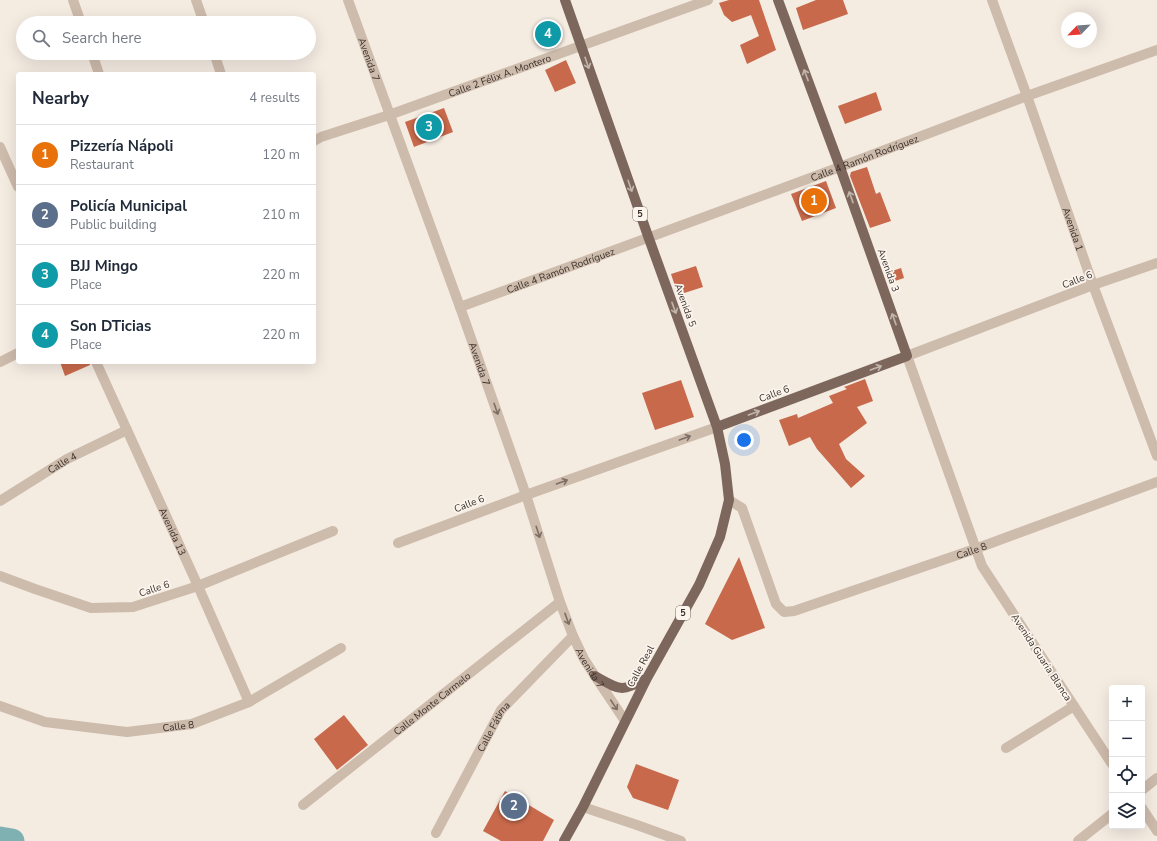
<!DOCTYPE html>
<html lang="en">
<head>
<meta charset="utf-8">
<style>
	:root { --surface:#fff; --page:#f2f2f3; --text:#1f2937; --muted:#747a83; --line:#e0e1e3; --accent:#0f766e }
	body { margin:0; font-family:"Nunito Sans",sans-serif; background:var(--page); color:var(--text) }
	.controls { position:absolute; right:12px; bottom:12px; display:grid; overflow:hidden; border-radius:4px; box-shadow:0 4px 16px #0002 }
	.controls button { width:36px; height:36px; display:grid; place-items:center; padding:0; border:0; border-bottom:1px solid var(--line); background:var(--surface); color:var(--text); font:20px sans-serif }
	.compass { position:absolute; left:1061px; top:12px; width:36px; height:36px; border-radius:50%; background:var(--surface); box-shadow:0 4px 16px #0002; rotate:245deg }
	.you { position:absolute; left:744px; top:440px; width:14px; height:14px; margin:-10px; border:3px solid #fff; border-radius:50%; background:#1a73e8; box-shadow:0 0 0 6px #1a73e833 }
	.badge { display:grid; place-items:center; width:26px; height:26px; border-radius:50%; background:var(--accent); color:#fff; font-size:13px; font-weight:700 }
	.pin { position:absolute; translate:-50% -50%; border:2px solid #fff; box-shadow:0 1px 4px #0006 }
	.list { margin:0; padding:0; list-style:none }
	h2 { display:flex; justify-content:space-between; align-items:center; height:52px; margin:0; padding:0 16px; font-size:17px }
	h2 small { font-size:13px; font-weight:400; color:var(--muted) }
	.list li { display:grid; grid-template-columns:26px 1fr auto; gap:12px; align-items:center; box-sizing:border-box; height:60px; padding:0 16px; border-top:1px solid var(--line) }
	.list b { display:block; font-size:15px; white-space:nowrap }
	.list p { margin:0; font-size:13px; white-space:nowrap; color:var(--muted) }
	.list em { font-size:13px; font-style:normal; color:var(--muted) }
	.icon { flex:none; width:22px; height:22px; fill:none; stroke:currentColor; stroke-width:2; stroke-linecap:round; stroke-linejoin:round }
	.map { position:relative; flex:none; width:1157px; height:841px; overflow:hidden }
	.search { position:absolute; background:var(--surface); box-shadow:0 4px 16px #0002; left:16px; top:16px; width:300px; height:44px; display:flex; align-items:center; gap:10px; box-sizing:border-box; padding:0 14px; border-radius:22px; color:var(--muted); font-size:15px }
	.panel { position:absolute; background:var(--surface); box-shadow:0 4px 16px #0002; left:16px; top:72px; width:300px; height:292px; border-radius:4px }
	.map>svg:first-child { display:block }
	.lines { fill:none; stroke-linecap:round; stroke-linejoin:round }
	.river { stroke:#7fb0b2; stroke-width:25 }
	.building { fill:#c8694b }
	.minor { stroke:#cdbbac; stroke-width:10 }
	.major { stroke:#7d675c; stroke-width:10 }
	.oneway { stroke:#c2b5ac }
	.oneway2 { stroke:#7d6f65 }
	.labels { text-anchor:middle; stroke-width:3.5; stroke-linejoin:round; paint-order:stroke }
	.shield { fill:#fbf5ee; stroke:#756b66; stroke-width:1 }
	.shield-label { font-size:9px; font-weight:bold; fill:#3b302b }
	.street-label { font-size:10px; fill:#3b302b; stroke:#fbf5ee }
</style>
</head>
<body>
<div class="map">
<svg width="1157" height="841" viewBox="0 0 1157 841">
	<rect width="100%" height="100%" fill="#f4ebe1"/>
	<g class="lines">
		<!-- river -->
		<path class="river" d="M0 839 12 841"/>
	</g>
	<!-- building -->
	<path class="building" d="M729 0H759L776 50 747 64 740 45 759 36 751 15 732 22 724 15 719 3Z
		M816 0H843L848 14 803 30 796 8Z
		M553 25 557 39 543 43 539 30Z
		M566 60 576 83 555 92 545 70Z
		M876 92 882 110 845 124 838 106Z
		M444 108 453 132 414 147 405 122Z
		M867 167 876 194 880 192 891 221 870 228 850 176 851 172Z
		M826 181 836 208 802 221 791 194Z
		M696 266 703 287 678 295 671 274Z
		M901 268 904 278 889 283 886 273Z
		M60 362H90V365L65 376Z
		M865 379 873 401 857 407 867 423 839 444 846 459 865 476 851 488 817 449 810 437 789 446 779 420 797 414 798 418 833 403 829 396 847 389 844 387Z
		M681 380 694 417 655 430 642 393Z
		M739 557 765 628 732 640 705 624Z
		M344 715 368 745 337 770 314 739Z
		M636 764 679 780 668 810 633 798 627 787Z
		M505 791 554 820 543 841H501L483 831Z"/>
	<g class="lines">
		<!-- minor -->
		<g class="minor">
			<path d="M73 0 81 23"/>
			<path d="M196 0 204 23"/>
			<path id="s1" d="M348 0 460 307 526 495 560 602 573 636 584 659 595 676 625 721"/>
			<path id="s2" d="M992 0 1027 96 1093 285 1157 456"/>
			<path d="M92 53 99 74"/>
			<path d="M214 53 221 74"/>
			<path id="s3" d="M314 141 321 137 389 115 708 0"/>
			<path d="M0 147 18 187"/>
			<path id="s4" d="M460 307 840 167 1027 96 1157 50"/>
			<path d="M0 362 18 353"/>
			<path id="s5" d="M96 362 198 586 249 702"/>
			<path id="s6" d="M729 500 742 508 776 604 784 612 794 611 975 549 1157 482"/>
			<path id="s7" d="M0 501 67 459 127 430"/>
			<path d="M398 543 526 495 717 427"/>
			<path d="M0 576 35 589 91 608 133 607 198 586 333 531"/>
			<path id="s8" d="M0 706 45 722 127 732 192 724 249 702 341 648"/>
			<path d="M1006 748 1074 706"/>
			<path d="M1112 764 982 566 907 356 1093 285 1157 263"/>
			<path d="M1142 790 1157 778"/>
			<path id="s9" d="M303 805 560 602"/>
			<path d="M583 807 637 825 681 841"/>
			<path d="M1142 808 1157 831"/>
			<path id="s10" d="M436 833 501 710 573 636"/>
			<path d="M1078 841 1112 814"/>
		</g>
		<!-- major -->
		<path class="major" d="M717 427 907 356 840 167 778 0
			M595 676C620 690 621 693 647 678
			M564 841 583 807 647 678 699 585 720 537 729 500 725 464 717 427 648 236 565 0"/>
	</g>
	<!-- one-way arrows -->
	<defs><path id="oneway-shaft" d="M-6 0H5M1.5-3L5.5 0L1.5 3" fill="none" stroke-width="1.6" stroke-linecap="round" stroke-linejoin="round"/></defs>
	<g class="oneway">
		<use href="#oneway-shaft" transform="translate(587 63) rotate(71)"/>
		<use href="#oneway-shaft" transform="translate(806 75) rotate(-111)"/>
		<use href="#oneway-shaft" transform="translate(630 186) rotate(71)"/>
		<use href="#oneway-shaft" transform="translate(851 197) rotate(-110)"/>
		<use href="#oneway-shaft" transform="translate(674 308) rotate(70)"/>
		<use href="#oneway-shaft" transform="translate(894 319) rotate(-110)"/>
		<use href="#oneway-shaft" transform="translate(876 368) rotate(-20)"/>
		<use href="#oneway-shaft" transform="translate(754 413) rotate(-20)"/>
	</g>
	<g class="oneway2">
		<use href="#oneway-shaft" transform="translate(496 409) rotate(71)"/>
		<use href="#oneway-shaft" transform="translate(685 438) rotate(-20)"/>
		<use href="#oneway-shaft" transform="translate(562 482) rotate(-20)"/>
		<use href="#oneway-shaft" transform="translate(538 532) rotate(72)"/>
		<use href="#oneway-shaft" transform="translate(567 619) rotate(70)"/>
		<use href="#oneway-shaft" transform="translate(614 705) rotate(56)"/>
	</g>
	<g class="labels">
		<!-- shield labels -->
		<g class="shield">
			<rect x="633" y="207" width="14" height="14" rx="3"/>
			<rect x="676" y="606" width="14" height="14" rx="3"/>
		</g>
		<g class="shield-label">
			<text x="640" y="217">5</text>
			<text x="683" y="616">5</text>
		</g>
		<!-- street labels -->
		<g class="street-label">
			<text dy="4" stroke="none"><textPath href="#s1" startOffset="63">Avenida 7</textPath></text>
			<text dy="4" stroke="none"><textPath href="#s3" startOffset="197">Calle 2 Félix A. Montero</textPath></text>
			<text dy="4" stroke="none"><textPath href="#s4" startOffset="431">Calle 4 Ramón Rodríguez</textPath></text>
			<text dy="4" stroke="none"><textPath href="#s2" startOffset="243">Avenida 1</textPath></text>
			<text dy="4" stroke="none"><textPath href="#s4" startOffset="107">Calle 4 Ramón Rodríguez</textPath></text>
			<text transform="translate(889 270) rotate(70)" y="4">Avenida 3</text>
			<text transform="translate(1077 279) rotate(-21)" y="4">Calle 6</text>
			<text transform="translate(686 305) rotate(70)" y="4">Avenida 5</text>
			<text dy="4" stroke="none"><textPath href="#s1" startOffset="387">Avenida 7</textPath></text>
			<text transform="translate(774 393) rotate(-20)" y="4">Calle 6</text>
			<text dy="4" stroke="none"><textPath href="#s7" startOffset="73">Calle 4</textPath></text>
			<text transform="translate(469 503) rotate(-21)" y="4">Calle 6</text>
			<text dy="4" stroke="none"><textPath href="#s5" startOffset="186">Avenida 13</textPath></text>
			<text dy="4" stroke="none"><textPath href="#s6" startOffset="326">Calle 8</textPath></text>
			<text transform="translate(154 588) rotate(-18)" y="4">Calle 6</text>
			<text transform="translate(1042 657) rotate(57)" y="4">Avenida Guaria Blanca</text>
			<text transform="translate(640 666) rotate(-62)" y="4">Calle Real</text>
			<text dy="4" stroke="none"><textPath href="#s1" startOffset="711">Avenida 7</textPath></text>
			<text dy="4" stroke="none"><textPath href="#s9" startOffset="164">Calle Monte Carmelo</textPath></text>
			<text dy="4" stroke="none"><textPath href="#s8" startOffset="182">Calle 8</textPath></text>
			<text dy="4" stroke="none"><textPath href="#s10" startOffset="121">Calle Fátima</textPath></text>
		</g>
	</g>
</svg>
<div class="controls">
<button>+</button>
<button>−</button>
<button><svg class="icon" aria-label="locate" viewBox="0 0 24 24"><circle cx="12" cy="12" r="6"/><path d="M12 2v4M12 18v4M2 12h4M18 12h4"/></svg></button>
<button><svg class="icon" aria-label="layers" viewBox="0 0 24 24"><path d="M12 4l9 5-9 5-9-5zM3 14l9 5 9-5"/></svg></button>
</div>
<svg class="compass" viewBox="-18 -18 36 36"><path d="M0-13l5 13h-10z" fill="#e53935"/><path d="M0 13l5-13h-10z" fill="#747a83"/></svg>
<div class="you"></div>
<div class="pin badge" style="left:814px;top:201px;background:#e8710a">1</div>
<div class="pin badge" style="left:514px;top:806px;background:#5c6f8a">2</div>
<div class="pin badge" style="left:429px;top:127px;background:#0f9aa8">3</div>
<div class="pin badge" style="left:548px;top:34px;background:#0f9aa8">4</div>
<div class="search"><svg class="icon" aria-label="search" viewBox="0 0 24 24"><circle cx="10" cy="10" r="6"/><path d="M15 15l6 6"/></svg>Search here</div>
<section class="panel">
<h2>Nearby<small>4 results</small></h2>
<ul class="list">
<li><span class="badge" style="background:#e8710a">1</span><div><b>Pizzería Nápoli</b><p>Restaurant</p></div><em>120 m</em></li>
<li><span class="badge" style="background:#5c6f8a">2</span><div><b>Policía Municipal</b><p>Public building</p></div><em>210 m</em></li>
<li><span class="badge" style="background:#0f9aa8">3</span><div><b>BJJ Mingo</b><p>Place</p></div><em>220 m</em></li>
<li><span class="badge" style="background:#0f9aa8">4</span><div><b>Son DTicias</b><p>Place</p></div><em>220 m</em></li>
</ul>
</section>
</div>
</body>
</html>
